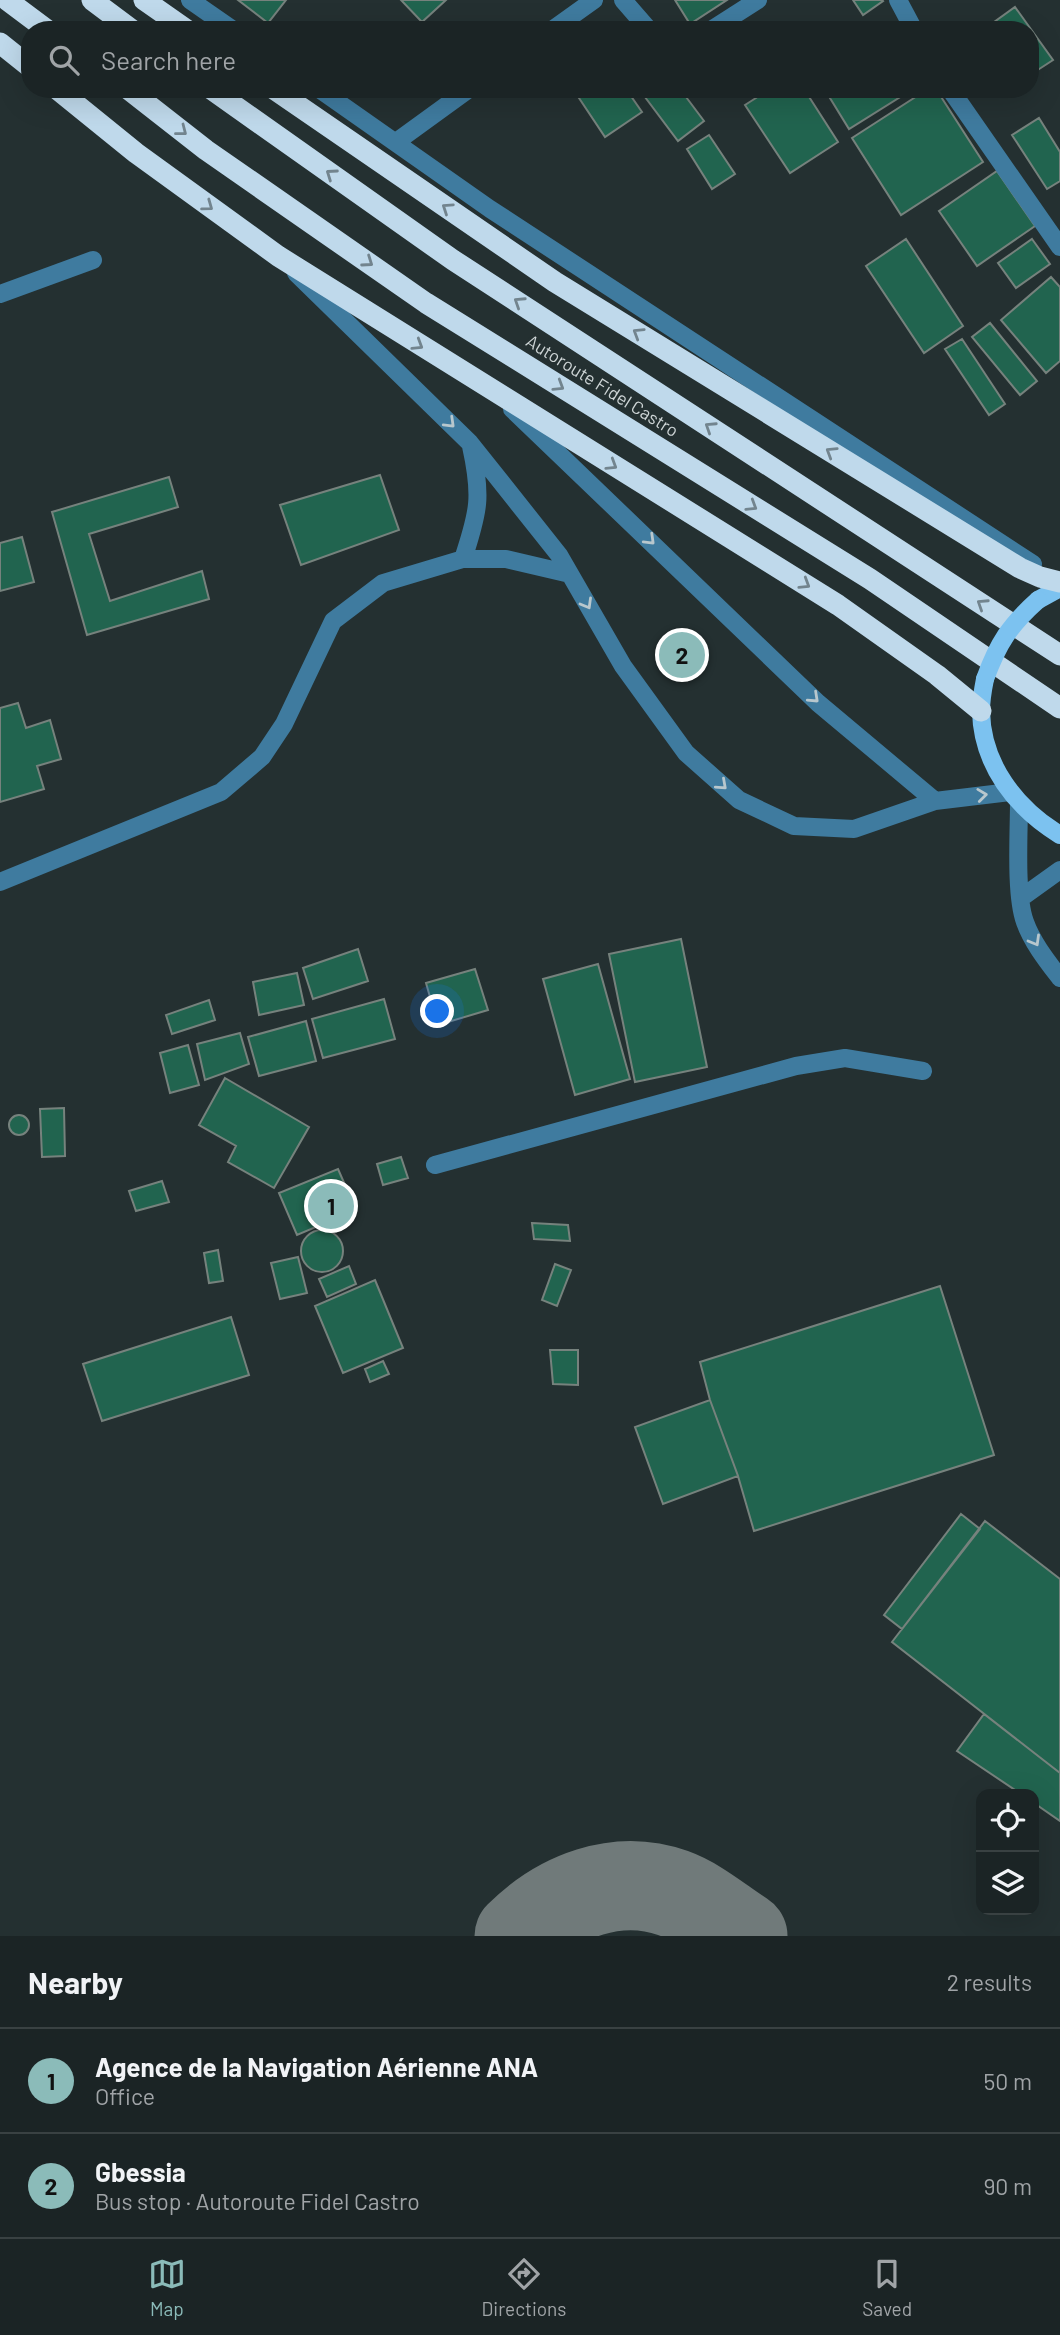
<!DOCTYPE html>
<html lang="en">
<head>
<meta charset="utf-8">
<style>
	:root { --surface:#1b2425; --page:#283032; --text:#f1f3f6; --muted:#a0a4a7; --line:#394142; --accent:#8bbbb9 }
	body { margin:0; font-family:Barlow,sans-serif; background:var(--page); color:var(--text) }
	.controls { position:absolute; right:21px; bottom:21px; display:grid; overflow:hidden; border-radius:14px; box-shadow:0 7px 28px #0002 }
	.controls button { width:63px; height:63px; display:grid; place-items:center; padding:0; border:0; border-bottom:2px solid var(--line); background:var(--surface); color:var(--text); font:35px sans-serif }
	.you { position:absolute; left:438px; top:1012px; width:24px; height:24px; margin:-18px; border:5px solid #fff; border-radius:50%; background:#1a73e8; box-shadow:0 0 0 10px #1a73e833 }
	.badge { display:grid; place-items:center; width:46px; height:46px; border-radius:50%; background:var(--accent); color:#111; font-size:23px; font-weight:700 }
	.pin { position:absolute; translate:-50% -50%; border:4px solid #fff; box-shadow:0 2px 7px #0006 }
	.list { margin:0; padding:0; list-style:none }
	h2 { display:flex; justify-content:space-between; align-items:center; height:91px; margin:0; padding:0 28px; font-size:30px }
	h2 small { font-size:23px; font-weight:400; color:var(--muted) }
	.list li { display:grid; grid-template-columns:46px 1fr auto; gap:21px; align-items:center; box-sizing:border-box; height:105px; padding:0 28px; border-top:2px solid var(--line) }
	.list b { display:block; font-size:26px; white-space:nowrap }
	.list p { margin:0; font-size:23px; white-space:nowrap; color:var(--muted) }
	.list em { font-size:23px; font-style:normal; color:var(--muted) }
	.icon { flex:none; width:38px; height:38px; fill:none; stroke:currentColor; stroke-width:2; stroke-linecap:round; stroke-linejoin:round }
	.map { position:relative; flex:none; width:1060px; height:1936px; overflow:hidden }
	.search { position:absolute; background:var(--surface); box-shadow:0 7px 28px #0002; left:21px; right:21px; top:21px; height:77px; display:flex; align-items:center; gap:18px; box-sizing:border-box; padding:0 24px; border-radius:28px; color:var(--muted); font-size:26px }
	.sheet { height:301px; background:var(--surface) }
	nav { display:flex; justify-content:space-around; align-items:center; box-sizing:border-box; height:98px; border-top:2px solid var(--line); background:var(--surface); font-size:19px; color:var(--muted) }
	nav a { display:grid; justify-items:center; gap:4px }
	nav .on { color:var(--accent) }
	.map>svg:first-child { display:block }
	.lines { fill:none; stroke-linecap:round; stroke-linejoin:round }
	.taxiway { stroke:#707a7a; stroke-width:89 }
	.building { fill:#21644f; stroke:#76827d; stroke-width:2 }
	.minor { stroke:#3f7b9f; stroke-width:18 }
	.major { stroke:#7cc2f0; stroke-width:18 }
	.highway { stroke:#bfd9eb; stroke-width:21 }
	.major-bridge { stroke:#7cc2f0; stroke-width:18 }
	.oneway { stroke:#72848e }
	.oneway2 { stroke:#b8c7cd }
	.labels { text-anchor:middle; stroke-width:6; stroke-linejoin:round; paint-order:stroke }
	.street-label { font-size:18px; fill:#cdd4d5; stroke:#243031 }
</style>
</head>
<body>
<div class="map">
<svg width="1060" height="1936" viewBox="0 0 1060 1936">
	<rect width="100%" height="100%" fill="#243031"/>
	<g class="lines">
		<!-- taxiway -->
		<path class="taxiway" d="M519 1936C559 1896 617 1873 673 1893 698 1902 721 1922 743 1936"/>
	</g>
	<!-- building -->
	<path class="building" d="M238 0H286L268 23Z
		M401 0H446L422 22Z
		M675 0H727L690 24Z
		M853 0H882L883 1 863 15Z
		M1015 7 1053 60 1030 75V30H983Z
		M573 89H626L642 112 605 137Z
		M639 89H680L704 121 678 141Z
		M770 89H804L838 142 790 173 745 105Z
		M845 89H913L849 129 830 98Z
		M928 89H936L983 162 901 215 852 138Z
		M1039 118 1060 152V181L1047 189 1012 135Z
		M709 135 735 174 712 189 687 149Z
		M997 171 1035 226 977 266 939 211Z
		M906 239 963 326 924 353 866 266Z
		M1032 239 1050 264 1016 288 998 263Z
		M1051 277 1060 287V361L1046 373 1001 320Z
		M990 323 1037 381 1020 395 972 337Z
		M962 339 1005 404 989 415 945 349Z
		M380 475 399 530 301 565 280 505Z
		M169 477 178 507 89 534 110 601 202 571 209 599 87 635 52 512Z
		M22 537 34 582 0 591V543Z
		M18 703 26 728 50 720 61 759 37 766 44 789 0 802V708Z
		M681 939 707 1067 635 1082 609 954Z
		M358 949 368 981 313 999 303 968Z
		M598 964 630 1079 575 1095 543 979Z
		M475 969 488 1010 438 1025 426 983Z
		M297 973 304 1005 259 1015 253 982Z
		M384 999 395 1039 323 1058 312 1019Z
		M209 1000 215 1020 172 1034 166 1015Z
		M306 1021 316 1061 259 1076 248 1037Z
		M240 1033 249 1064 205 1080 197 1044Z
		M188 1045 199 1085 170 1093 160 1053Z
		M225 1078 309 1127 274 1188 228 1162 236 1146 199 1125Z
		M64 1108 65 1156 42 1157 40 1109Z
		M9 1125a10 10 0 1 1 20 0a10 10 0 1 1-20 0Z
		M401 1157 408 1178 383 1185 377 1164Z
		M338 1169 356 1210 297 1235 279 1193Z
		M162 1181 169 1202 136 1211 129 1191Z
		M532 1223 568 1225 570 1241 534 1239Z
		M301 1251a21 21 0 1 1 42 0a21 21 0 1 1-42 0Z
		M218 1250 223 1281 209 1283 204 1253Z
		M298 1257 307 1293 280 1299 271 1263Z
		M555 1264 571 1270 557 1306 542 1300Z
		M349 1266 356 1284 327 1297 319 1279Z
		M375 1280 403 1348 343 1373 315 1306Z
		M940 1286 994 1455 754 1531 738 1476 710 1400 700 1362Z
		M231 1317 249 1375 102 1421 83 1364Z
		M550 1350H578V1385L553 1384Z
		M383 1361 389 1374 370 1382 365 1369Z
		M710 1400 738 1476 663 1504 635 1427Z
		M961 1514 980 1529 902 1629 884 1615Z
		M985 1521 1060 1579V1773L892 1642Z
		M984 1714 1060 1773V1821L1034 1803V1794H1021L957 1751Z"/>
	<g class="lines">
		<!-- minor -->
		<path class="minor" d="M190 0 233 30
			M623 0 649 30
			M898 0 914 30
			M552 30 594 0
			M711 30 758 0
			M319 89 490 209 1033 564
			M950 89 1060 247
			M396 142 469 89
			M296 273 470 443 559 555 623 666 686 753 739 800 794 826 854 829 935 801 1010 792
			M0 294 93 260
			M512 409 818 703 935 801
			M463 559C479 511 482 496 471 446
			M1019 802C1019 833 1015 895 1025 922 1032 942 1047 961 1060 978
			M0 882 221 792 262 757 284 724 333 621 383 583 463 559H506L570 574
			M1021 898 1060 870
			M435 1165 796 1066 845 1058 923 1071"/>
		<!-- major -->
		<path class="major" d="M1038 600 1060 588
			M985 679C983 689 981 701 981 711 982 765 1016 808 1060 835"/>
		<!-- highway -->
		<path class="highway" d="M7 0 47 30
			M92 0 132 30
			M144 0 187 30
			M0 43 30 67
			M57 89 136 153 278 256 838 605 937 675 981 711
			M128 89 206 150 426 303 870 579 1060 708
			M211 89 453 260 1060 655
			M274 89 555 282 1020 568 1040 577 1060 582"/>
		<!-- major-bridge -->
		<path class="major-bridge" d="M985 679C998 643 1010 625 1038 600"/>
	</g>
	<!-- one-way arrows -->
	<defs><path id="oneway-chevron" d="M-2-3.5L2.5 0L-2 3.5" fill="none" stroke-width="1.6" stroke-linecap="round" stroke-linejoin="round" transform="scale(1.75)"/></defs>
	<g class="oneway">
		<use href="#oneway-chevron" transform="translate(182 131) rotate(38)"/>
		<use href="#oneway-chevron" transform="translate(331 174) rotate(-145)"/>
		<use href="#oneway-chevron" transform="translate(208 206) rotate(36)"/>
		<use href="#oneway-chevron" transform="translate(447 208) rotate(-146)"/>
		<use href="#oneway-chevron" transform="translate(368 262) rotate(35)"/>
		<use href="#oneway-chevron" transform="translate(519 302) rotate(-147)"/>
		<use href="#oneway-chevron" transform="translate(638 333) rotate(-148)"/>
		<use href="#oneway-chevron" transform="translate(418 345) rotate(32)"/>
		<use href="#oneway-chevron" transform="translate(559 386) rotate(32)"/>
		<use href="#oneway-chevron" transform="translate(710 427) rotate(-147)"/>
		<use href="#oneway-chevron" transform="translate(831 452) rotate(-148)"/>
		<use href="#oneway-chevron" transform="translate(612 465) rotate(32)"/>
		<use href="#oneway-chevron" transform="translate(752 506) rotate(32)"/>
		<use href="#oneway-chevron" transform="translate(805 584) rotate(32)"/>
		<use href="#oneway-chevron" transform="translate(982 604) rotate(-147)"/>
	</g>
	<g class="oneway2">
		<use href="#oneway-chevron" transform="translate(450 423) rotate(44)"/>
		<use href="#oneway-chevron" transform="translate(650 540) rotate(44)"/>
		<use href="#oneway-chevron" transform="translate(587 604) rotate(60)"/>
		<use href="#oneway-chevron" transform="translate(814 698) rotate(43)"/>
		<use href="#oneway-chevron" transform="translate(722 785) rotate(42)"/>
		<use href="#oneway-chevron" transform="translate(982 795) rotate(-7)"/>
		<use href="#oneway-chevron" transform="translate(1035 941) rotate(60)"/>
	</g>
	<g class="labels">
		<!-- street labels -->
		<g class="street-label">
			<text transform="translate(602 386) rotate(32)" y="6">Autoroute Fidel Castro</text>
		</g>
	</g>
</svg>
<div class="controls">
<button><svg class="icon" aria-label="locate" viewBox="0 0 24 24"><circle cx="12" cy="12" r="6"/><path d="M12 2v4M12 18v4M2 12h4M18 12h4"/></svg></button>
<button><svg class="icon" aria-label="layers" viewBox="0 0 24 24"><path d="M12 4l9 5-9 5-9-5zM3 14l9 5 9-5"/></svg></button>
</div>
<div class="you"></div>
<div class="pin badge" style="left:331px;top:1206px">1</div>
<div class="pin badge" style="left:682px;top:655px">2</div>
<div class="search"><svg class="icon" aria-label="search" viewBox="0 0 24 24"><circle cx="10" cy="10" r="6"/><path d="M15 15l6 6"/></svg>Search here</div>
</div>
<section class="sheet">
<h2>Nearby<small>2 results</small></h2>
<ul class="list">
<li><span class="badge">1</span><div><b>Agence de la Navigation Aérienne ANA</b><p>Office</p></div><em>50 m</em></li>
<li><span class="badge">2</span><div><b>Gbessia</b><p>Bus stop · Autoroute Fidel Castro</p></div><em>90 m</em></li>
</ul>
</section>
<nav>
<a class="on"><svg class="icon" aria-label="map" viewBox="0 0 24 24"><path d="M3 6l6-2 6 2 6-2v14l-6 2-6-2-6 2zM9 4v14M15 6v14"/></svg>Map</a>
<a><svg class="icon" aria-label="directions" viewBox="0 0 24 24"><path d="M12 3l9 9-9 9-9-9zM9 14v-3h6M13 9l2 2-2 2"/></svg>Directions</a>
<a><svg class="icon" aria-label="saved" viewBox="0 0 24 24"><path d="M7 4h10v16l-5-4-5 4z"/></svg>Saved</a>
</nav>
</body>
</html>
